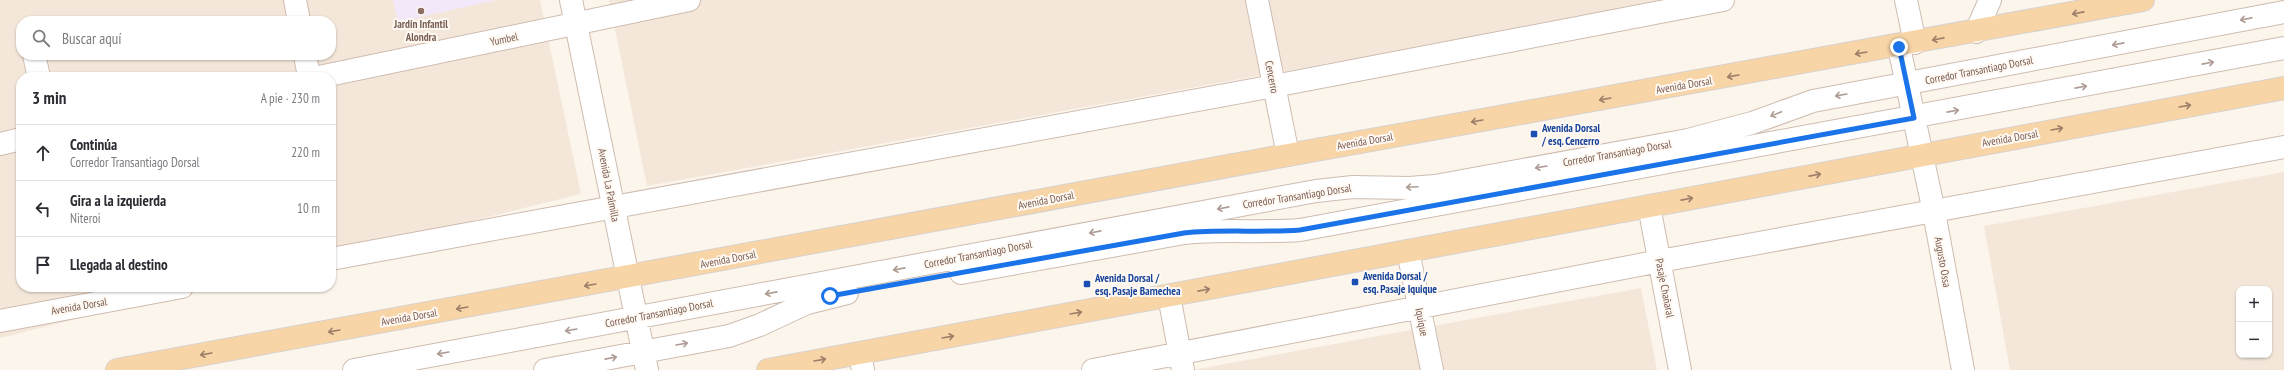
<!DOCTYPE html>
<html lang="es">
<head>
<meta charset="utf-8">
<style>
	:root { --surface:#fff; --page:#f2f2f3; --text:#2b2b33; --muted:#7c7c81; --line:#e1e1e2 }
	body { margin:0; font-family:"PT Sans Narrow",sans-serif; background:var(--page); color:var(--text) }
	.controls { position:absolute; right:12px; bottom:12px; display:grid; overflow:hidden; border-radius:8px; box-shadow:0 1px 3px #0004 }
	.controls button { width:36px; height:36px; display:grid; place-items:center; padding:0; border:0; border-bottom:1px solid var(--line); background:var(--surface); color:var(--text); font:20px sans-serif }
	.stop { position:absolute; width:12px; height:12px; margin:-9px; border:3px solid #1a73e8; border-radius:50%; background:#fff }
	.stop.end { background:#1a73e8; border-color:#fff; box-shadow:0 1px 4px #0008 }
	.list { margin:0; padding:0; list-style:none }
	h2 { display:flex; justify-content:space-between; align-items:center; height:52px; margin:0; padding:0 16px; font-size:17px }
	h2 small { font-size:13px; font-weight:400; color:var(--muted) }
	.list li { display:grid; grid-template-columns:26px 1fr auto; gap:12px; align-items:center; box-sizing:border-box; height:56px; padding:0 16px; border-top:1px solid var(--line) }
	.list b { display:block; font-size:15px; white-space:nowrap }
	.list p { margin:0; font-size:13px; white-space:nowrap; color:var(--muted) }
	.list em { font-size:13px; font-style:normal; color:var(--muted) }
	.icon { flex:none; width:22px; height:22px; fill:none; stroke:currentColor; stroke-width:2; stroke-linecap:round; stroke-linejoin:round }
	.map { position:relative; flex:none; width:2284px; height:370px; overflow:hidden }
	.search { position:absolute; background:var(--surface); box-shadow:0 1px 3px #0004; left:16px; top:16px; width:320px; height:44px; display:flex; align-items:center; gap:10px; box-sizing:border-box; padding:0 14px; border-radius:16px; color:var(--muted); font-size:15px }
	.panel { position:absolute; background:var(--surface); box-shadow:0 1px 3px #0004; left:16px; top:72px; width:320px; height:220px; border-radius:16px }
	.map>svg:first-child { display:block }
	.residential { fill:#f4e7da; fill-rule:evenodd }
	.education { fill:#f2e8f9 }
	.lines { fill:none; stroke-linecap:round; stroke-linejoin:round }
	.minor-casing { stroke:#cfbcb0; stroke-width:24 }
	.major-casing { stroke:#d9d1cd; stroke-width:24 }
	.minor { stroke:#fff; stroke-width:22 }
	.major { stroke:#f8d5a7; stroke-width:22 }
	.oneway { stroke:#9e7f69 }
	.oneway2 { stroke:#ae9c95 }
	.route { stroke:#1a73e8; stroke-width:5 }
	.education-dot { fill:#8d6e63; stroke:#fff9f3; stroke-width:1.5 }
	.transit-dot { fill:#1a4fb4; stroke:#fff9f3; stroke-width:1.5 }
	.labels { text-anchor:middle; stroke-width:4; stroke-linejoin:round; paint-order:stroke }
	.education-label { font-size:11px; font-weight:bold; fill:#785e54; stroke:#fff9f3 }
	.street-label { font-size:11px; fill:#785a4e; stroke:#fff9f3 }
	.transit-label { font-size:11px; font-weight:bold; fill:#164399; stroke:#fff9f3; text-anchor:start }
</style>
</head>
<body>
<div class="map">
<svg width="2284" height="370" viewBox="0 0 2284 370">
	<rect width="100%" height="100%" fill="#fcf5ec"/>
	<!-- residential -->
	<path class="residential" d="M0 0H540L581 194 331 256V77H21V287H204L0 338ZM21 21H331V55H21Z
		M609 0H1679L647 186Z
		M2284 172V370H2010L1984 226ZM2239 289H2269V355H2239Z
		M1641 288 1657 370H1192Z"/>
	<!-- education -->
	<path class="education" d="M393 0H496L398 22Z"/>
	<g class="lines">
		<!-- minor casing -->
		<g class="minor-casing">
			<path id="minor" d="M295 0 299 21
				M571 0 647 370
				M1257 0 1288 155
				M1906 0 1915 43
				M1976 32 1990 0
				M1899 47 1934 212 1963 370
				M34 55 39 77
				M305 55 309 77
				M319 77 689 0
				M0 144 21 139
				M1649 206 1680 370
				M1408 251 1432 370
				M331 259 1274 86 1723 0
				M961 273 1184 233C1222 229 1261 233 1300 230L2284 48
				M1169 296 1183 370
				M0 321 182 287
				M860 353 863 370
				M354 370 1316 191 1353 187 1409 188 1435 186 1688 140 1752 123 1813 101 2284 12
				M545 370 729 336 760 325 807 303 847 293
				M1093 370 1660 261 2284 147"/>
		</g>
		<!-- major casing -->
		<g class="major-casing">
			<path id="major" d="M117 370C507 300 897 226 1288 155 1573 103 1859 54 2143 0
				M768 370 2284 88"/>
		</g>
		<!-- minor -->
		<use href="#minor" class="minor"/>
		<!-- major -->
		<use href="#major" class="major"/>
	</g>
	<!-- one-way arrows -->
	<defs><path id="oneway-shaft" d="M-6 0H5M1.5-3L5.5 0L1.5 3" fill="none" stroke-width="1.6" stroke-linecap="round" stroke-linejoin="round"/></defs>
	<g class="oneway">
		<use href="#oneway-shaft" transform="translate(2078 13) rotate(169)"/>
		<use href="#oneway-shaft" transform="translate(1938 39) rotate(169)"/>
		<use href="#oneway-shaft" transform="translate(1861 53) rotate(170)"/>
		<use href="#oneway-shaft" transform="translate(1733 76) rotate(170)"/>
		<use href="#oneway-shaft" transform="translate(1605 99) rotate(170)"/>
		<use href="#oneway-shaft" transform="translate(2185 106) rotate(-10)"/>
		<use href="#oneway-shaft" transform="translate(1477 121) rotate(170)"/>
		<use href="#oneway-shaft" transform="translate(2057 129) rotate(-10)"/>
		<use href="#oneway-shaft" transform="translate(1815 175) rotate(-11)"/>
		<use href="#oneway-shaft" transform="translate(1687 199) rotate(-11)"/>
		<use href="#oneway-shaft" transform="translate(590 285) rotate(170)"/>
		<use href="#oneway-shaft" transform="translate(1204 290) rotate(-11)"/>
		<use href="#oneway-shaft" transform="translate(462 308) rotate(170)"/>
		<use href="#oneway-shaft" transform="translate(1076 313) rotate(-10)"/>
		<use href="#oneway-shaft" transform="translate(334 331) rotate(170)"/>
		<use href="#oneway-shaft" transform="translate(948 337) rotate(-10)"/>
		<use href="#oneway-shaft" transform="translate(206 354) rotate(170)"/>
		<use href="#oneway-shaft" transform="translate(820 360) rotate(-10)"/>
	</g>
	<g class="oneway2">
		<use href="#oneway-shaft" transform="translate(2246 19) rotate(169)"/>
		<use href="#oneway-shaft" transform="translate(2118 44) rotate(169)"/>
		<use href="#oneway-shaft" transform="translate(2208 63) rotate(-11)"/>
		<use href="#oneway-shaft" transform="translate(2081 87) rotate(-11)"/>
		<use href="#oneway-shaft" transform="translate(1841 95) rotate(170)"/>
		<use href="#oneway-shaft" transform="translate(1953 111) rotate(-11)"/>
		<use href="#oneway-shaft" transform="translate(1776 114) rotate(158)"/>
		<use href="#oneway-shaft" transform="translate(1541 167) rotate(170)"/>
		<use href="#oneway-shaft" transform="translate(1412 187) rotate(177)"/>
		<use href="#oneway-shaft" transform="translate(1223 208) rotate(169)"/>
		<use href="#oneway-shaft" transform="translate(1095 232) rotate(169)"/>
		<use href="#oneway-shaft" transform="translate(899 269) rotate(169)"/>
		<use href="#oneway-shaft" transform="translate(771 293) rotate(169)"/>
		<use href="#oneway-shaft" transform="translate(571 330) rotate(170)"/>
		<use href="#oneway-shaft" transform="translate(682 344) rotate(-10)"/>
		<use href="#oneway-shaft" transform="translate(443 353) rotate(170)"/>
		<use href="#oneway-shaft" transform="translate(611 358) rotate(-11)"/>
	</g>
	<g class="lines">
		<!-- route -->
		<path class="route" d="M830 296 1184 233C1222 229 1261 233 1300 230L1914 118 1899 47"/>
	</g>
	<!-- markers -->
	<circle class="education-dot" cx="421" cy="11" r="4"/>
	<g class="transit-dot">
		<rect x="1530" y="130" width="8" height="8" rx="2"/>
		<rect x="1351" y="278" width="8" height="8" rx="2"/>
		<rect x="1083" y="280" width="8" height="8" rx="2"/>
	</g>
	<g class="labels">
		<!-- education labels -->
		<g class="education-label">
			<text x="421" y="28">Jardín Infantil<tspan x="421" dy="13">Alondra</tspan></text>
		</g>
		<!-- street labels -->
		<g class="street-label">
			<text transform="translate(504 39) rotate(-12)" y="4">Yumbel</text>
			<text transform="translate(1979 70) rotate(-11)" y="4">Corredor Transantiago Dorsal</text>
			<text transform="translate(1272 77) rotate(79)" y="4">Cencerro</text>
			<text transform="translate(1684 85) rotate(-10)" y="4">Avenida Dorsal</text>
			<text transform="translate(2010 138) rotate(-10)" y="4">Avenida Dorsal</text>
			<text transform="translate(1365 141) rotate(-10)" y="4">Avenida Dorsal</text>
			<text transform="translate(1617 153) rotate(-10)" y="4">Corredor Transantiago Dorsal</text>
			<text transform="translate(609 185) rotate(79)" y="4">Avenida La Palmilla</text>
			<text transform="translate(1297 196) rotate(-9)" y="4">Corredor Transantiago Dorsal</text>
			<text transform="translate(1046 200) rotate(-11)" y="4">Avenida Dorsal</text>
			<text transform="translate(978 254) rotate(-11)" y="4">Corredor Transantiago Dorsal</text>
			<text transform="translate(728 259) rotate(-11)" y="4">Avenida Dorsal</text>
			<text transform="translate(1943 262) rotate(80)" y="4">Augusto Ossa</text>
			<text transform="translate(1665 288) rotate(79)" y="4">Pasaje Chañaral</text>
			<text transform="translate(79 306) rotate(-10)" y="4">Avenida Dorsal</text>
			<text transform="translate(659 313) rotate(-11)" y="4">Corredor Transantiago Dorsal</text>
			<text transform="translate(409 317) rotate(-10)" y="4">Avenida Dorsal</text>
			<text transform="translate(1422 322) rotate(79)" y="4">Iquique</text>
		</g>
		<!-- transit labels -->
		<g class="transit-label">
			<text x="1542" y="132">Avenida Dorsal<tspan x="1542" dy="13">/ esq. Cencerro</tspan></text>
			<text x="1363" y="280">Avenida Dorsal /<tspan x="1363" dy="13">esq. Pasaje Iquique</tspan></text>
			<text x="1095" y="282">Avenida Dorsal /<tspan x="1095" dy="13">esq. Pasaje Barnechea</tspan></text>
		</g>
	</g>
</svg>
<div class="controls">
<button>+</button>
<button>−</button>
</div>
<div class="stop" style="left:830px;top:296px"></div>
<div class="stop end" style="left:1899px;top:47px"></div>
<div class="search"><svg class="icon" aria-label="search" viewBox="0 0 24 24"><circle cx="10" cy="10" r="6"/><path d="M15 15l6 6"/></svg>Buscar aquí</div>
<section class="panel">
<h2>3 min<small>A pie · 230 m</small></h2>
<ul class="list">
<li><svg class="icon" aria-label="ahead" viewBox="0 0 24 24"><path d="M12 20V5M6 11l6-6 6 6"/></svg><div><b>Continúa</b><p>Corredor Transantiago Dorsal</p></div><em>220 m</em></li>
<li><svg class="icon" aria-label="left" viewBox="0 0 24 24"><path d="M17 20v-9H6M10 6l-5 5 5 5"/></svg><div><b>Gira a la izquierda</b><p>Niteroi</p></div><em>10 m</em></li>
<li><svg class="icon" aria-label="arrive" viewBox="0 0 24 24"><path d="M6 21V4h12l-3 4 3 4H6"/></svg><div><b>Llegada al destino</b></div></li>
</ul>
</section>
</div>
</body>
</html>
